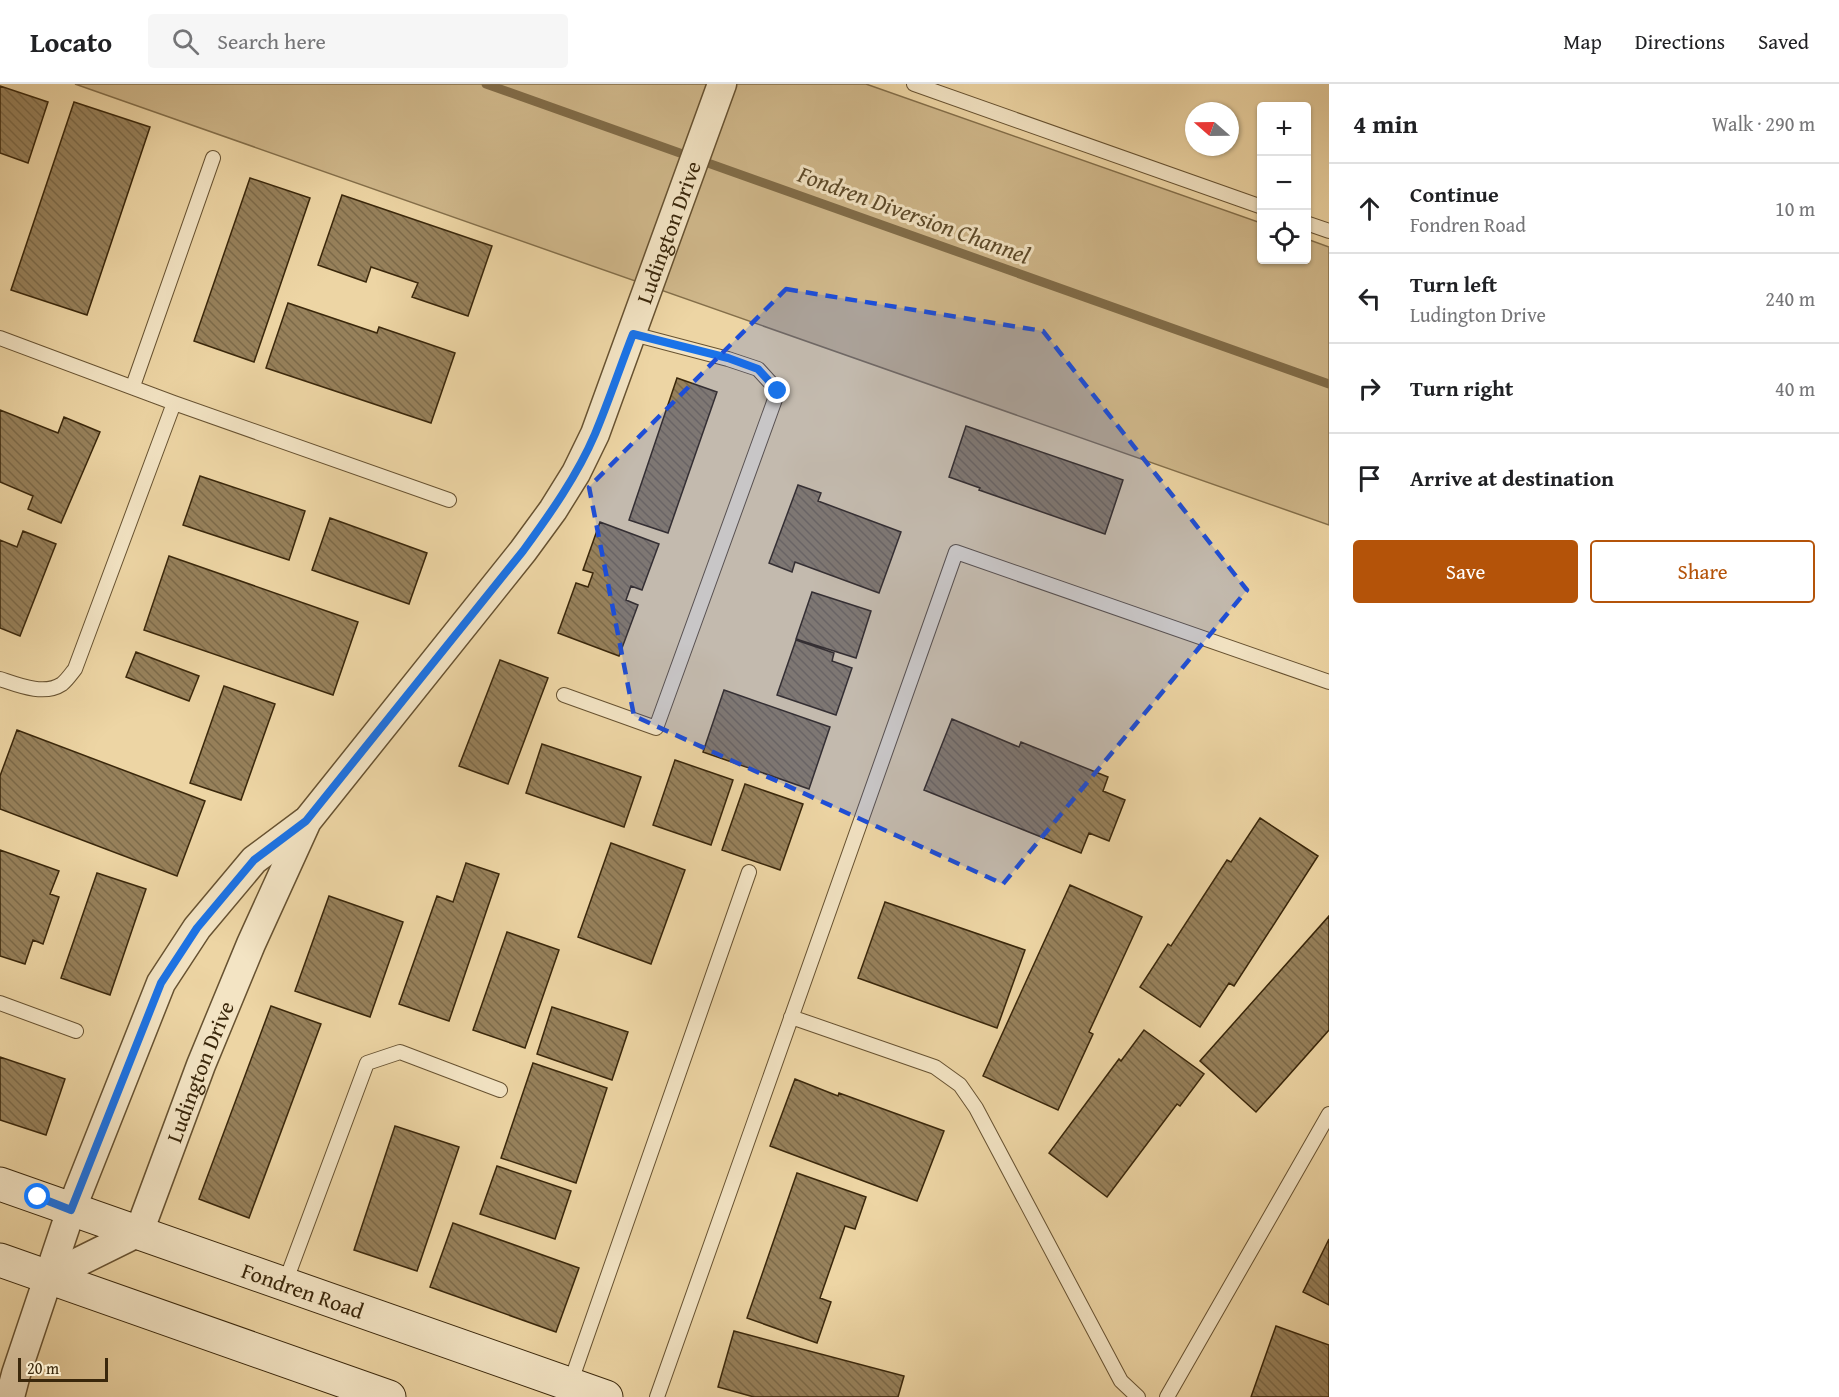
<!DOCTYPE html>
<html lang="en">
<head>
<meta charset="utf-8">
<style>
	:root { --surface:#fff; --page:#f6f6f6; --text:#202124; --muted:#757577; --line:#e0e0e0; --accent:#b45309 }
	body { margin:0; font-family:"Gentium Book Plus",serif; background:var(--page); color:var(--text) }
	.controls { position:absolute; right:18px; top:18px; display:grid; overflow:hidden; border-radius:6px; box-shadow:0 2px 4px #0004 }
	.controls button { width:54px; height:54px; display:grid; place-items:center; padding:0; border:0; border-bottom:2px solid var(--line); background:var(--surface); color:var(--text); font:30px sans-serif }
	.compass { position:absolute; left:1185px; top:18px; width:54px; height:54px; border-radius:50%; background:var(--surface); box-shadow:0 2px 4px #0004; rotate:290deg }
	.scale { position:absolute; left:18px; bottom:15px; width:90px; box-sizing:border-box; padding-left:6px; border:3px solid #3a270b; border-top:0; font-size:16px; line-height:21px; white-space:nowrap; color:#3a270b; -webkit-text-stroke:4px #f3e4c4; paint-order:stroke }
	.stop { position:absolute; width:18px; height:18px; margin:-14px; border:4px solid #1a73e8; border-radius:50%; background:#fff }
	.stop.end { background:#1a73e8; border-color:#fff; box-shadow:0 2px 6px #0008 }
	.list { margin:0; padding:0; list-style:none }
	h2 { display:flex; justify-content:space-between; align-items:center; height:78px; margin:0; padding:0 24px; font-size:26px }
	h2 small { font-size:20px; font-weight:400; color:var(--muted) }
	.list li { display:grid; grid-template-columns:39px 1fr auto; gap:18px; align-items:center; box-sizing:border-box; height:90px; padding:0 24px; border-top:2px solid var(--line) }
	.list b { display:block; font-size:22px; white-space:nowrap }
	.list p { margin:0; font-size:20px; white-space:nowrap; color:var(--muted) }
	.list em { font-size:20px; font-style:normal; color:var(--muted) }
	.actions { display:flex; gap:12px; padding:18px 24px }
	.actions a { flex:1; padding:14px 0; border:2px solid var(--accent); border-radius:6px; text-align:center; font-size:21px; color:var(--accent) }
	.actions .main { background:var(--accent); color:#fff }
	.icon { flex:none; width:33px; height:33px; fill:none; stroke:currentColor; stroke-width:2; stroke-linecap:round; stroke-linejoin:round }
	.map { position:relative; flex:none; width:1329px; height:1313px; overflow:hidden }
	header { display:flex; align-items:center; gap:36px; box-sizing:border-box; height:84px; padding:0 30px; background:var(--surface); border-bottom:2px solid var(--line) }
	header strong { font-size:28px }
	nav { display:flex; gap:33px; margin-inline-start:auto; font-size:21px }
	.search { width:420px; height:54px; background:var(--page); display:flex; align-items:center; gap:15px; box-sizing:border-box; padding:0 21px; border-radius:6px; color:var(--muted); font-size:22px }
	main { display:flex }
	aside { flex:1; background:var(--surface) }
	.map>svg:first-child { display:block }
	.green { fill:#cfb78a; stroke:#846f4a; stroke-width:1.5 }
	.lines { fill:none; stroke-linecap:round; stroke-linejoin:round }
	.stream { stroke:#816c48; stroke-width:9 }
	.building { fill:url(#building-back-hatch); stroke:#3a270b; stroke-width:1.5 }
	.lane-casing { stroke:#675231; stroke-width:16 }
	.street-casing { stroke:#675231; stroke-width:31 }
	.secondary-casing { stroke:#3a270b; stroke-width:35 }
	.lane { stroke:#f3e4c4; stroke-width:14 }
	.street { stroke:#f3e4c4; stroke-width:28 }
	.secondary { stroke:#f3e4c4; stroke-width:33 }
	.route { stroke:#1a73e8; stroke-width:8 }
	.marked { fill:#1d4ed8; fill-opacity:0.2; stroke:#1d4ed8; stroke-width:4.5; stroke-dasharray:12 8; stroke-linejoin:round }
	.labels { text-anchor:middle; stroke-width:6; stroke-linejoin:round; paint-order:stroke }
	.street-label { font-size:22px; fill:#3a270b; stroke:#f3e4c4 }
	.water-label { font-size:24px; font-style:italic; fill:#5d4a29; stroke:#f3e4c4 }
</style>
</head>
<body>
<header>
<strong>Locato</strong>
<div class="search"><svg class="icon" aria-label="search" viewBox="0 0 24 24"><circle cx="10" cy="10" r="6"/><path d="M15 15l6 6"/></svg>Search here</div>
<nav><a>Map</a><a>Directions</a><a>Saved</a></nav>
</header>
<main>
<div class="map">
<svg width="1329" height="1313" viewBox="0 0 1329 1313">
	<defs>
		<pattern id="building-back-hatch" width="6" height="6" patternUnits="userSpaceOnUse" patternTransform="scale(1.5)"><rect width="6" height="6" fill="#97815b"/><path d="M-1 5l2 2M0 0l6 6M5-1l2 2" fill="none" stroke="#7c6a49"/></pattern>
	</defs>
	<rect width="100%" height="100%" fill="#edd5a4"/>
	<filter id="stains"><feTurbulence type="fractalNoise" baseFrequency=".00333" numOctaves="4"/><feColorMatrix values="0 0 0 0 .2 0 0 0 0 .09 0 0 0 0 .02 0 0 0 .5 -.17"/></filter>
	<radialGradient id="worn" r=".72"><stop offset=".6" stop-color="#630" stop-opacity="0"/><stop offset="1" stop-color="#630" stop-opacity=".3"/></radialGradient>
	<!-- green -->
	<path class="green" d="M75 0H866L1261 139 1262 176H1306L1307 155 1329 163V441Z"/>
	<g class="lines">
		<!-- stream -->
		<path class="stream" d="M486 0 1329 300"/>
	</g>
	<!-- building -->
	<path class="building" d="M0 2 48 18 28 79 0 69Z
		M74 18 150 43 87 231 11 206Z
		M250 94 310 114 254 278 194 257Z
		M342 111 492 162 468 232 412 213 418 199 371 183 366 198 318 181Z
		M288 219 377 249 379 243 455 269 431 339 266 284Z
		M677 294 717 308 668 449 629 436Z
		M0 326 58 349 64 333 100 348 61 439 28 425 33 412 0 398Z
		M966 342 1123 396 1105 450 979 406 980 404 949 393Z
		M200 392 305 427 289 476 183 441Z
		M798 401 821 409 818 417 901 448 879 509 795 478 792 488 769 479Z
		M330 434 427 469 409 520 312 486Z
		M600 438 659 460 642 506 631 502 626 516 638 521 619 572 558 549 576 499 588 503 593 489 583 486Z
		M23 447 56 460 20 552 0 544V456L17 463Z
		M169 472 358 538 333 611 144 546Z
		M812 508 871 527 856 574 796 555Z
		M796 556 834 569 832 577 852 584 836 631 777 611Z
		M136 568 199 592 189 617 126 593Z
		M500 576 548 594 508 700 459 682Z
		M224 602 275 620 241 716 190 699Z
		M724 606 830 643 809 705 703 668Z
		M952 635 1019 663 1021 658 1108 693 1103 707 1125 716 1109 757 1089 749 1081 769 924 706Z
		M17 646 205 717 177 792 0 725V692Z
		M542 660 641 693 624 743 526 709Z
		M675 676 733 696 711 761 653 741Z
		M745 700 803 720 780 786 722 766Z
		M1260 734 1318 772 1234 902 1229 899 1200 943 1140 903 1168 860 1171 862 1227 776 1231 778Z
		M611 759 685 786 651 880 578 853Z
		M0 766 59 787 50 810 59 813 43 860 33 856 25 880 0 872Z
		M466 779 499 790 449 937 399 920 437 812 453 818Z
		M97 789 146 805 110 911 61 894Z
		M1070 801 1142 833 1089 948 1093 950 1058 1026 983 992Z
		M329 812 403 838 370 933 295 907Z
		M885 818 1025 866 997 944 858 894Z
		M1329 832V946L1256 1028 1200 977Z
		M507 848 559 866 525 964 473 946Z
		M271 922 321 940 249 1134 199 1115Z
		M552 923 628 948 612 996 537 970Z
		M1144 946 1204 990 1180 1022 1177 1020 1107 1113 1049 1069 1119 975 1121 977Z
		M0 973 65 995 46 1051 0 1036Z
		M533 979 607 1004 576 1099 501 1074Z
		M795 995 838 1012 839 1009 944 1047 917 1117 770 1062Z
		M395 1042 459 1063 417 1187 354 1166Z
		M497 1082 571 1107 555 1155 480 1130Z
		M797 1089 866 1113 855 1145 845 1142 820 1214 831 1218 817 1259 747 1234Z
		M453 1139 579 1184 556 1248 430 1203Z
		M1329 1155V1221L1303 1208Z
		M1276 1242 1329 1261V1313H1251Z
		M734 1247 904 1292 898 1313H754L718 1303Z"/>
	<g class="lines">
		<!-- lane casing -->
		<g class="lane-casing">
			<path id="lane" d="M914 0 1262 123
				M1306 139 1329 147
				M0 254 174 319 449 416
				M133 302 213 74
				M0 595C18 601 44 612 62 600 67 596 71 590 75 585L174 319
				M564 611 656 644 778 307 758 285 728 275 633 250
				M0 919 76 947
				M791 933 935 983 960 1001 976 1024 1121 1297 1138 1313
				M285 1199 367 979 400 968 500 1006
				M570 1300 749 788
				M657 1313 956 468 1329 598
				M1167 1313 1329 1030"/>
		</g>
		<!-- street casing -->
		<g class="street-casing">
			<g id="street">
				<path id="s1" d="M48 1193 139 1148 201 981 251 860 307 737 523 467 553 426 576 389 595 350 722 0"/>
				<path d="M10 1313 16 1290 71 1126 161 899 197 844 254 776 305 738"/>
			</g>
		</g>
		<!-- secondary casing -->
		<g class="secondary-casing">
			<g id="secondary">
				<path id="s2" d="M0 1100 606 1313"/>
				<path d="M0 1176 389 1313"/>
			</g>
		</g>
		<!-- lane -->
		<use href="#lane" class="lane"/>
		<!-- street -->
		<use href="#street" class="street"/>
		<!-- secondary -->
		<use href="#secondary" class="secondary"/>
	</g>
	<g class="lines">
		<!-- route -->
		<path class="route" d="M38 1113 71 1126 161 899 197 844 254 776 306 737 523 467C550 430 577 392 595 350 609 317 620 283 633 250L728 274 758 285 778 307"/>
	</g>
	<!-- marked area -->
	<path class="marked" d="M786 205 1043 247 1247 506 1003 800 634 632 589 403Z"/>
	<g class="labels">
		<!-- street labels -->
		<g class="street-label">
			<text dy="8" stroke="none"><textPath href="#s1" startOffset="1244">Ludington Drive</textPath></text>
			<text dy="8" stroke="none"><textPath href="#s1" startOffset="273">Ludington Drive</textPath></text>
			<text dy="8" stroke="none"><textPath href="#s2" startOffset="321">Fondren Road</textPath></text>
		</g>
		<!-- water labels -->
		<g class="water-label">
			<text transform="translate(914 131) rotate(20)" y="8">Fondren Diversion Channel</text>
		</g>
	</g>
	<rect width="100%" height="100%" filter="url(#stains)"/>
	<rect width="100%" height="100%" fill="url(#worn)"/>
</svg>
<div class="controls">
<button>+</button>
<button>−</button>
<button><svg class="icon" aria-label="locate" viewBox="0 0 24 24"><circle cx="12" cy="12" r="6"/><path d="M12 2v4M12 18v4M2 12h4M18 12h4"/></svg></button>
</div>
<svg class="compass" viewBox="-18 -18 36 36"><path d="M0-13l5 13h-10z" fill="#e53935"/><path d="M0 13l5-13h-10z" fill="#757577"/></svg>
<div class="scale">20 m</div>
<div class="stop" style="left:38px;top:1113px"></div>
<div class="stop end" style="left:778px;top:307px"></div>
</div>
<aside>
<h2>4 min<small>Walk · 290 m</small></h2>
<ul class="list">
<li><svg class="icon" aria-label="ahead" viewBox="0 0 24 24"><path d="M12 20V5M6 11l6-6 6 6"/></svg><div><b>Continue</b><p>Fondren Road</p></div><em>10 m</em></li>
<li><svg class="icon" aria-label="left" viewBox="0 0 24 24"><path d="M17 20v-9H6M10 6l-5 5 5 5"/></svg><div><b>Turn left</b><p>Ludington Drive</p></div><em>240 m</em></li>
<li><svg class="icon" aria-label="right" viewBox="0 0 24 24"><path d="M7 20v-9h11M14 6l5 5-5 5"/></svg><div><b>Turn right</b></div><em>40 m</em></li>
<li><svg class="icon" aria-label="arrive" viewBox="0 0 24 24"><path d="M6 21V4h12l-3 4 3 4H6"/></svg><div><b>Arrive at destination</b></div></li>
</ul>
<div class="actions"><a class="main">Save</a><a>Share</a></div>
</aside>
</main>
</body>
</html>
